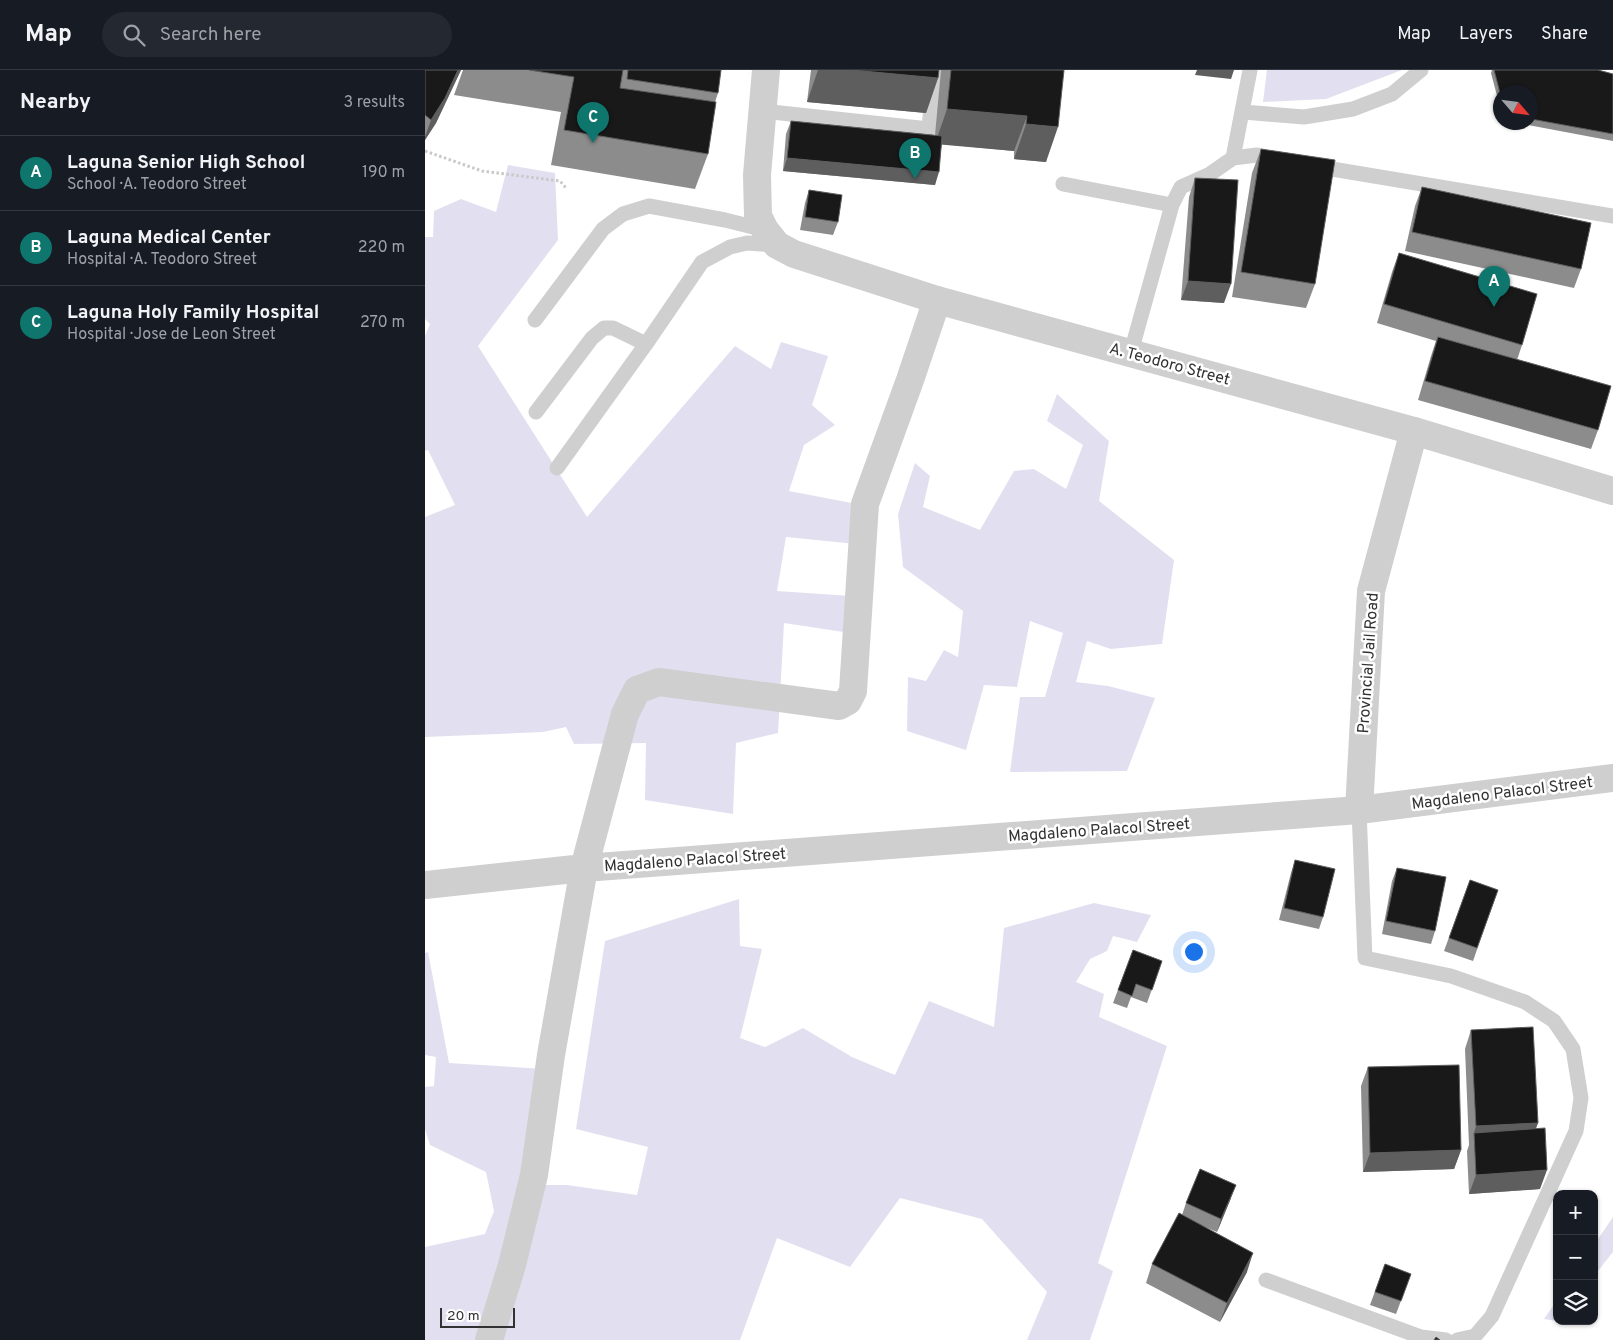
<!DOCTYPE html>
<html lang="en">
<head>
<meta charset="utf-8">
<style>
	:root { --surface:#171b24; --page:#242831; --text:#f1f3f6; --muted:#9ea1a6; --line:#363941; --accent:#0f766e }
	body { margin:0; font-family:Overpass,sans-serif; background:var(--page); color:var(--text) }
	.controls { position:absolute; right:15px; bottom:15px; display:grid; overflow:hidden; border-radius:10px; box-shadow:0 1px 4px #0004 }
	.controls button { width:45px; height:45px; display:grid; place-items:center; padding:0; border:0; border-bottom:1px solid var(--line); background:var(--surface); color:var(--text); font:25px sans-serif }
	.compass { position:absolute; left:1068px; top:15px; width:45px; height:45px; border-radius:50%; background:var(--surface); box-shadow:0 1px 4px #0004; rotate:118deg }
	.scale { position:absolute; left:15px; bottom:12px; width:75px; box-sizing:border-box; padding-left:5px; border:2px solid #323232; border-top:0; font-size:14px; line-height:18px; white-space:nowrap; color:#323232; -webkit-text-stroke:4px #fff; paint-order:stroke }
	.you { position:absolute; left:768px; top:881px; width:18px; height:18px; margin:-12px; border:4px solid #fff; border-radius:50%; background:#1a73e8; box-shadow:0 0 0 8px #1a73e833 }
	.badge { display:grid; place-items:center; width:32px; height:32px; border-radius:50%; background:var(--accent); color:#fff; font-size:16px; font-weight:700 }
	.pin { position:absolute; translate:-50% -41px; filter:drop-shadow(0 1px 2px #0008) }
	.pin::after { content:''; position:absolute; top:26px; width:18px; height:15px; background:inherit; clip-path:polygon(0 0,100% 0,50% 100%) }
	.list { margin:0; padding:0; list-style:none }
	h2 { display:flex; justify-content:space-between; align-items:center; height:65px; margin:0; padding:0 20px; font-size:21px }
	h2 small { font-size:16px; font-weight:400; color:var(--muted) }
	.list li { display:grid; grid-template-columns:32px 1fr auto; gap:15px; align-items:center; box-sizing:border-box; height:75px; padding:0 20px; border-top:1px solid var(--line) }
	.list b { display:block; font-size:19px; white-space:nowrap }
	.list p { margin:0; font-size:16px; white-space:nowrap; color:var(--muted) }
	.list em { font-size:16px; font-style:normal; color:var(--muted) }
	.icon { flex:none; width:28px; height:28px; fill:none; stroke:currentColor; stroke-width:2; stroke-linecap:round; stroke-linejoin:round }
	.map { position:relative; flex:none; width:1188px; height:1270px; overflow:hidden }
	header { display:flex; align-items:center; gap:30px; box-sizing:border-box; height:70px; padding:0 25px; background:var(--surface); border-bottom:1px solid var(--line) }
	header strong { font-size:24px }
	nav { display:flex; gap:28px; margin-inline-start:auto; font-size:18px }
	.search { width:350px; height:45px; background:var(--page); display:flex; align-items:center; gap:12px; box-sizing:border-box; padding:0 18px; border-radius:28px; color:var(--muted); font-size:19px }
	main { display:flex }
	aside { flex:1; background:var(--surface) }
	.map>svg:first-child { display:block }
	.green { fill:#e2e0f0 }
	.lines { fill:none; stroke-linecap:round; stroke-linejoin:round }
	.path { stroke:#c9c9c9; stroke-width:3; stroke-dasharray:2.5 2.5; stroke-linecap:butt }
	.service { stroke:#cfcfcf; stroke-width:15 }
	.minor { stroke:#cfcfcf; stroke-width:28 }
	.tertiary { stroke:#cfcfcf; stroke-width:28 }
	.wall { fill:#8c8c8c }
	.shaded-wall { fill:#5e5e5e }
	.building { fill:#191919; stroke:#5e5e5e }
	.labels { text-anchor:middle; stroke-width:5; stroke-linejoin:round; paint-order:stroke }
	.street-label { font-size:16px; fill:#323232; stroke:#fff }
</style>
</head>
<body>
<header>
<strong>Map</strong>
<div class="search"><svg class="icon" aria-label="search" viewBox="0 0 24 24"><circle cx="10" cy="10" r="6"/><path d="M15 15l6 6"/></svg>Search here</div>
<nav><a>Map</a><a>Layers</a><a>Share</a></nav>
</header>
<main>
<aside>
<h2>Nearby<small>3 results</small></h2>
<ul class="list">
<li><span class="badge">A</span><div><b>Laguna Senior High School</b><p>School · A. Teodoro Street</p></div><em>190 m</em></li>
<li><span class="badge">B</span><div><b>Laguna Medical Center</b><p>Hospital · A. Teodoro Street</p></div><em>220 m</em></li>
<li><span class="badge">C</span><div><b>Laguna Holy Family Hospital</b><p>Hospital · Jose de Leon Street</p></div><em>270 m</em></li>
</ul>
</aside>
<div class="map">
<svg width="1188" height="1270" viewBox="0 0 1188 1270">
	<rect width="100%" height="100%" fill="#fff"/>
	<!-- green -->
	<path class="green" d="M842 0H977L901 29 838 32Z
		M83 95 130 103 133 170 53 276 162 447 310 276 346 299 356 272 403 286 387 335 410 355 379 375 364 421 432 434 431 474 361 467 352 521 426 526 425 563 359 553 353 663 311 673 308 744 220 730 221 673 149 674 141 657 118 662 0 667V447L30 435 3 380 0 381V266L5 254 0 249V167H8L9 141 36 129 71 142Z
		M632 324 684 371 674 431 749 490 737 574 686 579 662 571 651 612 683 616 730 628 702 701 585 702 595 627H620L638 563 605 551 592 617 559 615 541 680 482 661 483 607 501 611 519 580 533 587 538 541 478 497 473 444 490 393 505 406 498 437 555 460 589 401 609 399 641 419 658 375 622 351Z
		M314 829 315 876 337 879 315 968 340 977 378 958 427 987 470 1005 504 931 569 957 579 858 669 833 726 845 712 872 688 866 682 881 665 889 651 912 679 924 674 947 742 976 673 1193 688 1201 665 1270H602L622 1222 557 1149 475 1128 425 1197 352 1168 315 1270H0V1177L60 1164 69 1141 61 1102 5 1075 0 1059V1017L9 1016 11 987 0 985V883L3 882 24 993 136 1000 121 1115H142L212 1125 223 1077 151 1059 180 871Z
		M1188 1147V1182L1169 1206V1175Z
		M1132 1230V1251L1119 1249Z"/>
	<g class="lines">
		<!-- path -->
		<path class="path" d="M0 81 57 101 135 111 141 118"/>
		<!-- service -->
		<path class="service" d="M337 41 504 59 509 0
			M818 42 879 47 928 39 967 24 996 0
			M808 88 832 85 851 90
			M889 96 1188 146
			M638 114 747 135 756 117 785 104 808 88 825 0
			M110 250 178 159 198 144 224 136 300 150 340 160
			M706 282 747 135
			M111 342 167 268 179 258H188L221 274
			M132 398 221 274 277 192 305 177 322 173 352 175
			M934 740 940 888 1026 906 1100 932 1129 951 1148 979 1156 1028 1151 1061 1067 1246 1050 1266 1032 1270
			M841 1210 996 1267 1021 1270"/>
		<!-- minor -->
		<path class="minor" d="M934 740 946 521 989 361
			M0 815 159 798 934 740 1188 708
			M64 1270 87 1195 109 1105 126 985 159 798 200 644 212 620 234 612 414 636 423 631 428 621 440 434 485 310 512 230"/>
		<!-- tertiary -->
		<path class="tertiary" d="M341 0 332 105 333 146 340 160 352 175 369 184 512 230 989 361 1188 421"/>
	</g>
	<!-- wall -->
	<path class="wall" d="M0 0H36L11 53 0 70Z
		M38 0H296L293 23 290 32 283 84 270 119 126 95 136 42 29 25Z
		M386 0H514L513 8 501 43 382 32Z
		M516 0H639L621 92 589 89V81L517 74 510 115 358 101 361 64 366 51 510 65Z
		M1067 0H1173L1188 4V71L1092 53 1090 52H1106V22H1076V41L1066 3Z
		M836 79 890 214 881 238 807 227 827 103Z
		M770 108 799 233 756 230 764 127Z
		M997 117 1156 199 1149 218 980 181 990 136Z
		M384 120 413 152 408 165 375 160 380 133Z
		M974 183 1097 275 1092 290 1173 360 1166 379 993 330 1006 286 1011 271 952 253 967 202Z
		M870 790 898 847 894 859 854 850 866 803Z
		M972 798 1010 861 1006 874 957 864 967 811Z
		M1045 810 1073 820 1048 891 1019 881Z
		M708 880 737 891 722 933 706 927 702 938 688 933Z
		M1046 960 1113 1053 1110 1059 1115 1119 1044 1124 1042 1081 1044 1075 1040 979Z
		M943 997 1036 1080 1029 1099 938 1102 936 1016Z
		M806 1128 792 1162 773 1154 822 1202 795 1252 721 1213 727 1194 757 1145 761 1133Z
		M960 1194 986 1204 971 1244 945 1235Z"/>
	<!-- shaded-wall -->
	<path class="shaded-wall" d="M33 0H36L11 53 0 70V67L6 50Z
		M393 0H427L513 8 501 43 382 32Z
		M772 0H809L806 9 770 5Z
		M522 39 602 46 589 81 510 74Z
		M601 54 633 57 621 92 589 89Z
		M362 88 514 102 510 115 358 101Z
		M763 211 806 214 799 233 756 230Z
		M1113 1053 1106 1072 1049 1063 1051 1056Z
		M1036 1080 1029 1099 938 1102 945 1083Z
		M1122 1100 1115 1119 1044 1124 1051 1105Z
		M811 1115 806 1128 792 1162 796 1149Z
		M828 1183 822 1202 795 1252 802 1233Z"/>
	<!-- building -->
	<path class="building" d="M0 0H33L20 28 6 50 0 45Z
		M104 0H198L195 18 291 32 283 84 139 60 149 7Z
		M203 0H296L293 23 202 9Z
		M427 0H514L513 8Z
		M526 0H639L633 57 601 54 602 46 522 39Z
		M1069 0H1173L1188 4V64L1106 49V22H1076V27Z
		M366 51 517 66 514 102 362 88Z
		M836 79 910 90 890 214 816 202Z
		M770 108 813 110 806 214 763 211Z
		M997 117 1166 153 1156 199 987 162Z
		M384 120 417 125 413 152 380 147Z
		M974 183 1112 224 1097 275 959 234Z
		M1013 267 1186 316 1173 360 1000 311Z
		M870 790 910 799 898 847 859 838Z
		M972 798 1021 807 1010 861 961 851Z
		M1045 810 1073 820 1052 878 1024 868Z
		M708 880 737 891 727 920 711 914 707 926 693 920Z
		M1108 957 1113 1053 1051 1056 1046 960Z
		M1034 995 1036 1080 945 1083 943 997Z
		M1120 1058 1122 1100 1051 1105 1049 1063Z
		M775 1099 811 1115 796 1149 761 1133Z
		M754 1143 828 1183 802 1233 727 1194Z
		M960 1194 986 1204 976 1231 950 1222Z
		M1011 1267 1015 1270H1009Z"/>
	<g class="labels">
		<!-- street labels -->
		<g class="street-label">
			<text transform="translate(745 293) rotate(15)" y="6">A. Teodoro Street</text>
			<text transform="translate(942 593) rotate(-86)" y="6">Provincial Jail Road</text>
			<text transform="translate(1077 722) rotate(-7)" y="6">Magdaleno Palacol Street</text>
			<text transform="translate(674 759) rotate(-4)" y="6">Magdaleno Palacol Street</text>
			<text transform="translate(270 789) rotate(-4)" y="6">Magdaleno Palacol Street</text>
		</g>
	</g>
</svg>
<div class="controls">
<button>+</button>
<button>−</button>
<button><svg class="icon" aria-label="layers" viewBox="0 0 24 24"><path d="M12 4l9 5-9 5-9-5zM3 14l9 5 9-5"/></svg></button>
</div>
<svg class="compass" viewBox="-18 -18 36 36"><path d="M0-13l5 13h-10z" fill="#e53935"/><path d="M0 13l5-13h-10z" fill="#9ea1a6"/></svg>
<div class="scale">20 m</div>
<div class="you"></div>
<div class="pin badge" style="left:1069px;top:237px">A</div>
<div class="pin badge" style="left:490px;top:109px">B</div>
<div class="pin badge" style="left:168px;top:73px">C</div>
</div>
</main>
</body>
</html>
